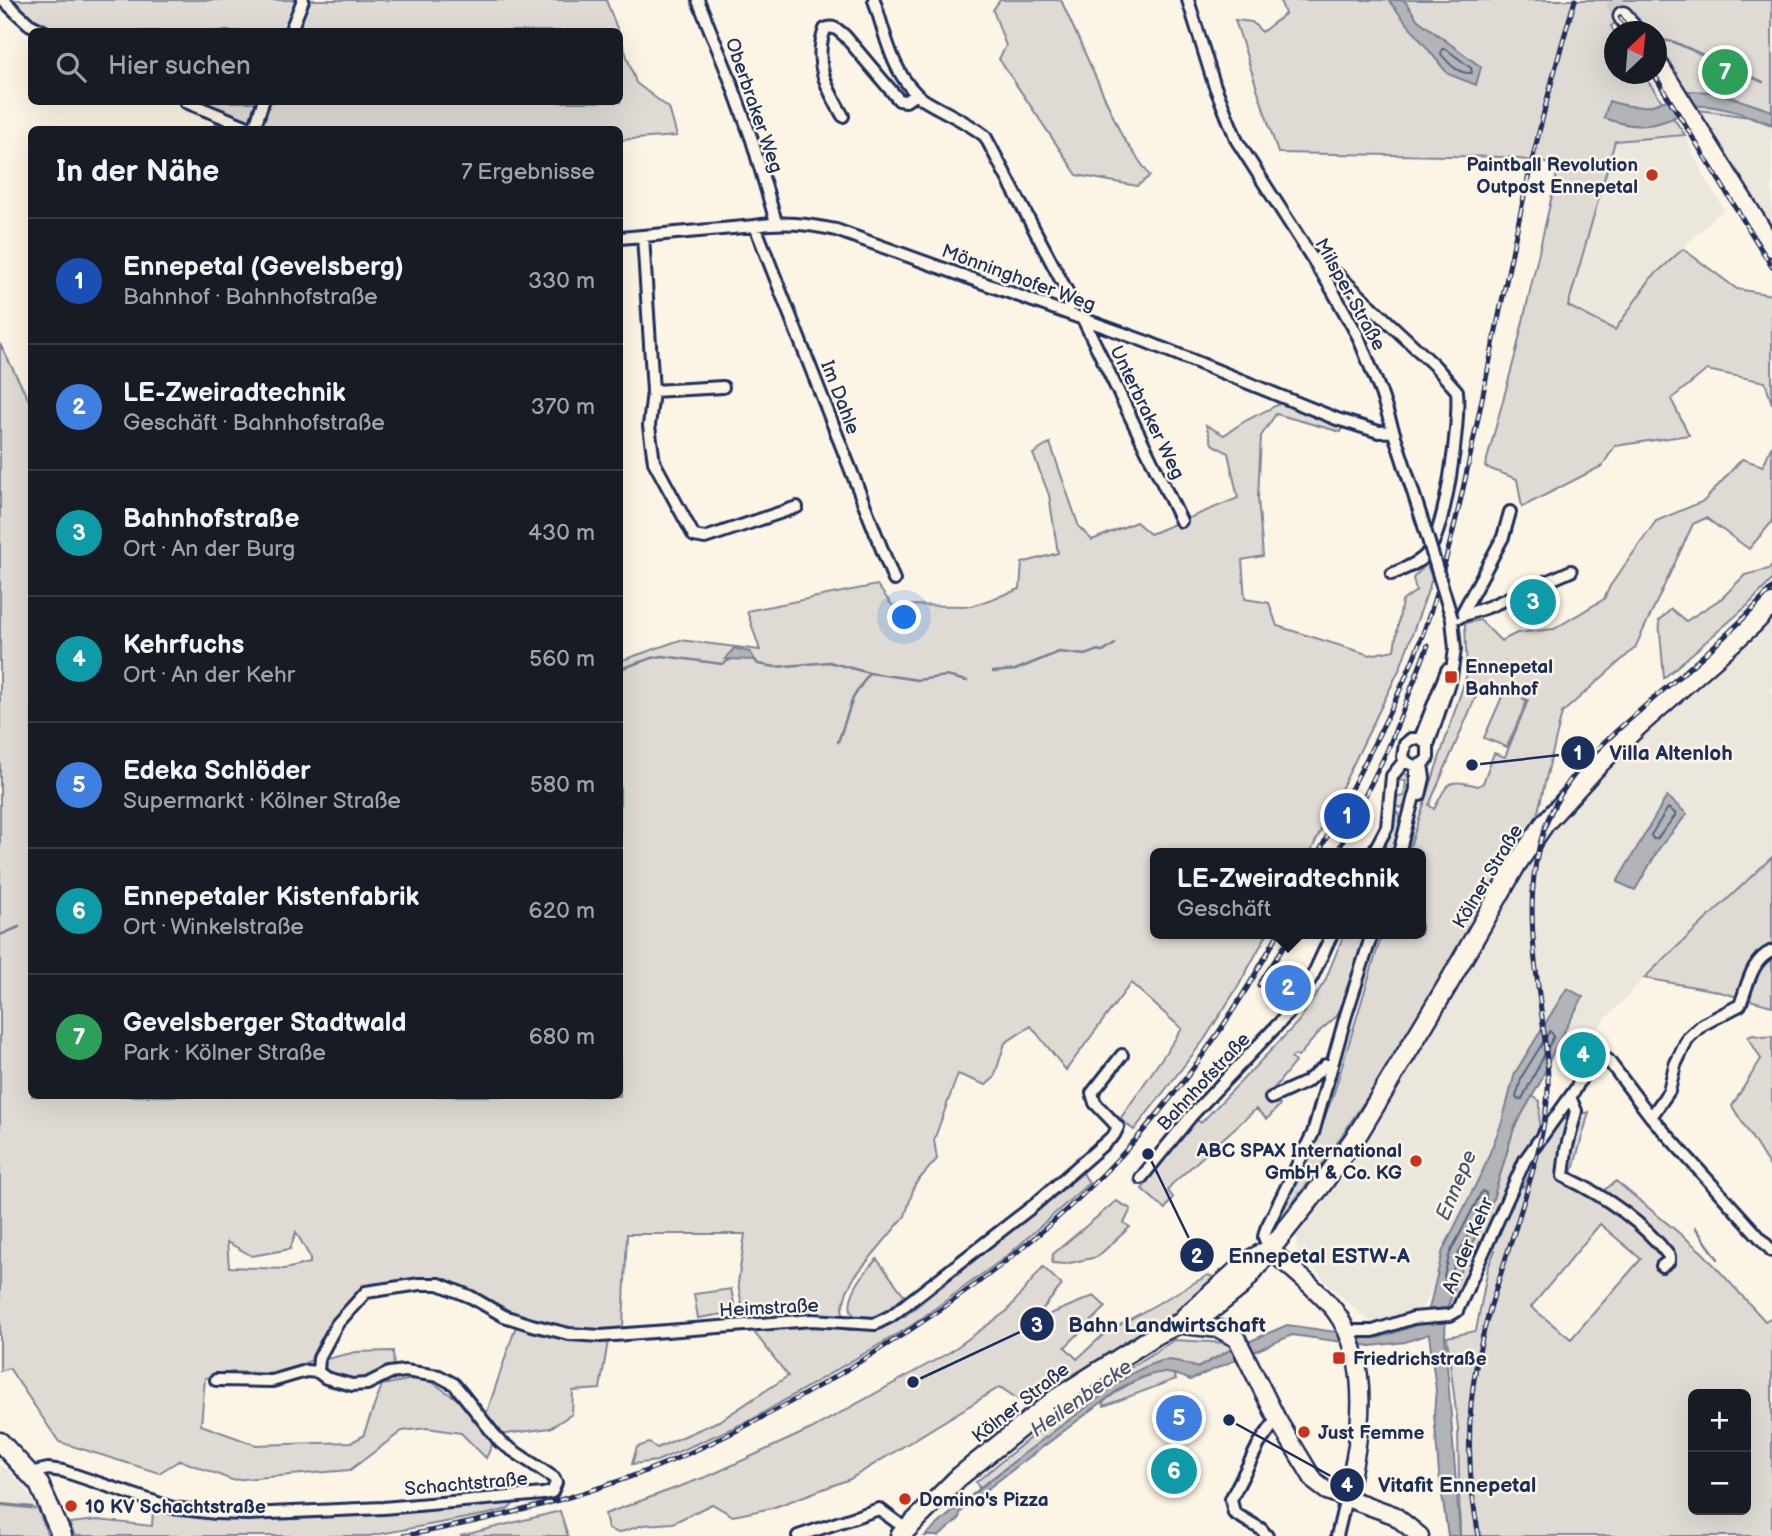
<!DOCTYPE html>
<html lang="de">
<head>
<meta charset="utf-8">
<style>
	:root { --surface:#171b24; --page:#20242c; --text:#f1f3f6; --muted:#9ea1a6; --line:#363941; --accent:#c8321e }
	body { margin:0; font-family:"Balsamiq Sans",sans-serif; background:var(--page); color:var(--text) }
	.controls { position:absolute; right:21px; bottom:21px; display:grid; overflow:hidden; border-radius:10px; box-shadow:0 7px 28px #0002 }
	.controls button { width:63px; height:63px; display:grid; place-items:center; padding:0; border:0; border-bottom:2px solid var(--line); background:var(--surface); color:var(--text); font:35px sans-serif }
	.compass { position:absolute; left:1604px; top:21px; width:63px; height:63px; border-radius:50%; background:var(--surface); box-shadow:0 7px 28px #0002; rotate:26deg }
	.you { position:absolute; left:905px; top:618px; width:24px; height:24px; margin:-18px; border:5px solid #fff; border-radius:50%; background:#1a73e8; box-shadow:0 0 0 10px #1a73e833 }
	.badge { display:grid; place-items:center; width:46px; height:46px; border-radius:50%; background:var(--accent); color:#fff; font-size:23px; font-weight:700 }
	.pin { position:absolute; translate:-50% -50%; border:4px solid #fff; box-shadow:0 2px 7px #0006 }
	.popup { position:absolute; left:1150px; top:848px; width:276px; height:91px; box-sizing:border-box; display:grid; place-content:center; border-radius:10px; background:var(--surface); filter:drop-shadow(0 2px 5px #0005); font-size:23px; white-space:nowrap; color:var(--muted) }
	.popup b { font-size:26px; color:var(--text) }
	.popup::after { content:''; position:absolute; left:50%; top:100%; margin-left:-14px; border:14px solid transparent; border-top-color:var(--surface) }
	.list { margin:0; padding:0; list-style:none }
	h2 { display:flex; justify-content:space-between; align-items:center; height:91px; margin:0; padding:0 28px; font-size:30px }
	h2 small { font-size:23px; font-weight:400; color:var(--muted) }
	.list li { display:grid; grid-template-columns:46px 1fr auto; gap:21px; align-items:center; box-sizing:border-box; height:126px; padding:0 28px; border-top:2px solid var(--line) }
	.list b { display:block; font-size:26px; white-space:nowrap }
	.list p { margin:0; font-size:23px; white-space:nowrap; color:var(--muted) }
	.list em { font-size:23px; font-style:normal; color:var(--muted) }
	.icon { flex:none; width:38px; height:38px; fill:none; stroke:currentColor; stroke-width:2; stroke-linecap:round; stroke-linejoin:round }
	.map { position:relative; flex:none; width:1772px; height:1536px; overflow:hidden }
	.search { position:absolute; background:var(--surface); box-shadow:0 7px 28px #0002; left:28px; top:28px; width:595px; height:77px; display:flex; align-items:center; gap:18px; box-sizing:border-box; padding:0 24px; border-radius:10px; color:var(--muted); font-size:26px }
	.panel { position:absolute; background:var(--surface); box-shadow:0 7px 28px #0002; left:28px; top:126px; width:595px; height:973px; border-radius:10px }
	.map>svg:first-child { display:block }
	.built { fill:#ece7dc }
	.green { fill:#dfdbd4; stroke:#7d8599; stroke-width:2; fill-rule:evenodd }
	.water { fill:#b2b4b8; stroke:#767f94; stroke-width:2 }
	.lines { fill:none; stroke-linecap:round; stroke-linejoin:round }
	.shore { stroke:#576482; stroke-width:2 }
	.stream { stroke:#767f94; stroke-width:2.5 }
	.primary-tunnel { stroke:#cfcdca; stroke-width:18; stroke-dasharray:18 9; stroke-linecap:butt }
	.minor-casing { stroke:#1b2f5e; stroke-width:16 }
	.secondary-casing { stroke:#1b2f5e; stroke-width:21 }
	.primary-casing { stroke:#1b2f5e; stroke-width:23 }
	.minor { stroke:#fcf5e5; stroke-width:10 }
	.secondary { stroke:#fcf5e5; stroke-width:16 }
	.primary { stroke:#fcf5e5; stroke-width:18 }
	.rail-casing { stroke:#1b2f5e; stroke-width:5 }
	.rail { stroke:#fcf5e5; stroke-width:2.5; stroke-dasharray:8; stroke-linecap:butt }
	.minor-bridge-casing { stroke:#1b2f5e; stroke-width:16; stroke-linecap:butt }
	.minor-bridge { stroke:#fcf5e5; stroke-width:10 }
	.poi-dot { fill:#c8321e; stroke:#fcf5e5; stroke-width:2.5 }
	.labels { text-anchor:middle; stroke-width:5; stroke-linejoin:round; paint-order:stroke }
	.street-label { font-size:19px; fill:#1b2f5e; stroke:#fcf5e5 }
	.poi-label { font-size:19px; font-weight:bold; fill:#1b2f5e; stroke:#fcf5e5; text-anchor:start }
	.water-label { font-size:21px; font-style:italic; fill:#485779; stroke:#fcf5e5 }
	.leader { fill:none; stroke:#1b2f5e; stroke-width:2.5 }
	.callout-dot { fill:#1b2f5e; stroke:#fcf5e5; stroke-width:2.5 }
	.mark-label { font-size:21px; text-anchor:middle; font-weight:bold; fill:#fff }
	.callout-label { font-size:21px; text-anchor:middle; font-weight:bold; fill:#1b2f5e; stroke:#fcf5e5; stroke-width:5; stroke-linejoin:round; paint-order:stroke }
</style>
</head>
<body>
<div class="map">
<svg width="1772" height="1536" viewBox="0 0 1772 1536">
	<rect width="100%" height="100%" fill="#fcf5e5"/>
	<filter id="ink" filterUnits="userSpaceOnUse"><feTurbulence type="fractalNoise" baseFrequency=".0143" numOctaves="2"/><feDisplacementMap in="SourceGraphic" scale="14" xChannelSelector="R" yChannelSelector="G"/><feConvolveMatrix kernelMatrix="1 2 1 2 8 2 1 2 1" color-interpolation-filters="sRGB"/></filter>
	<g filter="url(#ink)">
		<!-- built -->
		<path class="built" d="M1698 110 1750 117 1772 125V233Z
			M1685 135 1705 179 1724 209 1651 278 1615 330 1568 306 1615 141Z
			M1772 617V857L1644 978 1561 1067 1537 1038 1515 1073 1502 1121 1464 1210 1443 1250 1433 1289 1417 1315 1376 1328 1334 1290 1297 1250 1296 1234 1343 1173 1408 1070 1523 869 1550 833 1607 769Z
			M0 1465 8 1470 24 1487 38 1509 0 1505Z"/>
		<!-- green -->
		<path class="green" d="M15 0H606L618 31H55L23 15Z
			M1000 0H1061L1122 136 1150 176 1137 186 1077 175 999 59 1006 46 993 10Z
			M1280 0H1772V125L1750 117 1698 110 1657 46 1656 32 1647 31 1633 11 1611 26 1614 32V74H1643L1685 135 1615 141 1568 306 1615 330 1651 278 1683 249 1737 289 1772 295V404L1765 382 1707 370 1671 399 1689 435 1615 446 1602 466 1522 507 1517 479 1485 467 1515 356 1559 165 1506 157 1278 153 1235 20 1252 22 1262 32 1285 14Z
			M620 36 636 83 669 108 677 136 620 140V130L207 129 220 122 233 125 248 122 199 102H620Z
			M0 344 32 406V1096H620V661L680 640 760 650 747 611 877 585 892 605 972 606 1020 589 1022 563 1058 553 1049 495 1033 454 1050 443 1079 527 1092 540 1136 522 1150 534 1238 498 1228 453 1212 444 1206 425 1224 435 1245 421 1283 402 1345 422 1341 432 1276 414 1261 436 1258 498 1263 556 1242 560 1245 599 1269 603 1277 626 1370 655 1394 650 1402 601 1416 591 1413 578 1427 564 1432 579 1400 668 1310 853H1155V934H1267L1239 985 1204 1040 1134 1130 1120 1119 1182 1029 1131 983 1066 1070 1031 1026 1005 1043 994 1078 986 1085 958 1074 934 1140 937 1159 915 1184 905 1216 855 1276 847 1291 842 1309 848 1330 879 1328 905 1316 1083 1173 1089 1183 1007 1256 911 1326 751 1420 657 1461 632 1464 637 1447 649 1443 657 1448 721 1420 788 1376 744 1319 738 1283 745 1234H627L623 1327 610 1329 600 1389 573 1391 572 1414 550 1428 499 1435 485 1418 519 1317 473 1293 439 1281 364 1289 328 1331 312 1360 280 1374 232 1372 205 1378 201 1425 256 1445 352 1442 363 1436 382 1385 424 1377 463 1403 494 1441 486 1458 461 1433 427 1428 402 1431 350 1470 232 1480 180 1460 159 1473 59 1442 9 1368 0 1371ZM296 1232 310 1257V1263L285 1269 229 1267 227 1242 252 1256 290 1249Z
			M1772 445V522L1749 549 1706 518 1693 524 1635 648 1562 713 1535 824 1461 943 1412 1030 1324 1162 1277 1223 1332 1099 1382 934H1421V853H1408L1467 674 1465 623 1480 620 1501 641 1517 633 1554 629 1604 599 1610 586 1656 521 1704 501 1742 459 1763 466ZM1496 686 1505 690 1484 738 1507 747 1527 701 1522 698 1528 700 1505 757 1494 753 1483 783 1478 786C1446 777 1448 784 1434 809L1429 805 1477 694Z
			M1772 564V580L1747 606 1664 678 1659 621 1671 609 1686 621 1722 598 1745 575 1769 569Z
			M1405 772C1413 782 1411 795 1406 805L1400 808 1395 805V798L1404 796 1406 781 1399 780 1401 775Z
			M1394 811 1398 813C1402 825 1395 841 1391 853H1382L1381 847Z
			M1772 857V1006L1712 990 1644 978Z
			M1344 934H1366L1337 1016 1321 1030 1298 1057 1295 1055 1291 1058 1295 1062 1267 1097 1271 1103 1277 1102 1280 1105 1267 1119 1256 1109 1171 1185 1168 1191 1173 1197 1165 1209 1142 1189 1196 1119 1201 1123 1299 1021 1325 981Z
			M1753 1035 1765 1037 1772 1036V1170L1732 1106 1761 1059 1748 1037Z
			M1532 1096 1540 1101 1539 1134 1517 1160 1511 1180 1524 1187 1541 1147 1561 1120 1589 1112 1571 1177 1602 1192 1616 1181 1702 1252 1765 1321 1772 1317V1536H1460L1458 1428 1447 1337 1476 1331 1488 1268 1495 1250 1486 1243 1457 1305 1446 1311 1465 1258 1492 1202 1514 1128ZM1600 1224 1641 1259 1571 1339 1531 1307ZM1693 1394H1746V1510H1693Z
			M1116 1201 1131 1209 1124 1223 1130 1227 1097 1257 1065 1264 1052 1263 1053 1254Z
			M877 1259 907 1299C847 1344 831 1306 877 1259Z
			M1043 1267 1062 1285 1033 1321 1094 1296 1106 1307 1065 1347 1077 1359 1104 1334 1208 1275 1218 1279 1189 1304 1041 1396 1019 1400 1000 1387 850 1479 772 1508 733 1516 712 1504 673 1523 643 1525 618 1533 608 1529 605 1514 711 1475 811 1429 950 1352 1007 1311Z
			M731 1289 736 1312 698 1318 694 1294Z
			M1174 1340 1227 1343 1232 1349 1197 1368 1167 1360 1128 1377 979 1488 976 1482 1068 1407Z
			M393 1351 394 1370 363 1380 329 1374 322 1365V1360L356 1352Z
			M1160 1372H1172L1176 1379 1104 1406 1103 1402C1121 1388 1137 1378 1160 1372Z
			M516 1502 508 1509 488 1514 369 1536H75L69 1523 98 1520 152 1526 153 1509 183 1516 185 1514 249 1519Z
			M0 1505 38 1509 48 1536H0Z
			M560 1511 568 1536H460Z"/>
		<!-- water -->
		<path class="water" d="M1388 0H1404L1418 20 1481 67 1476 85 1448 74Z
			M1686 91 1716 92 1772 111V124C1754 117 1716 104 1697 106 1689 107 1680 114 1673 118 1647 129 1629 127 1604 118L1609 101C1642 112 1656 106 1686 91Z
			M734 648 750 652 755 660 725 659Z
			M1667 796 1687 814 1660 847 1635 890 1617 882Z
			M1567 988 1583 997 1554 1050 1541 1081 1514 1128 1492 1202 1465 1258 1446 1311 1445 1337 1460 1536H1448L1439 1473 1434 1414 1436 1390 1429 1334 1405 1342 1371 1346 1292 1335 1190 1380C1163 1367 1147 1373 1122 1387L974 1499 960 1513 959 1519 939 1536H925C974 1491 1026 1451 1080 1412 1104 1394 1131 1369 1161 1361 1173 1358 1187 1364 1198 1368L1232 1349 1287 1325 1378 1338 1426 1322 1443 1250 1483 1170 1502 1122 1515 1073Z"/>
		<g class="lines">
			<!-- shore -->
			<path class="shore" d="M1442 49H1446L1471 68 1472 73C1458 74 1449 64 1441 54Z
				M1668 808 1675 813V816L1657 839H1653L1651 835Z
				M1550 1031 1554 1036 1522 1099 1518 1100 1516 1097 1522 1076Z
				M1482 1191 1486 1193V1200L1458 1255 1450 1279 1446 1280 1444 1276 1450 1253Z"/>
			<!-- stream -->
			<path class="stream" d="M1656 39 1674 42 1763 82
				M755 660 758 664 776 667 829 662 869 673 898 677 918 680 946 676 967 681
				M620 669 652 658 663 656 722 664 730 660
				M993 672 1015 670 1059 652 1085 655 1098 650 1103 652 1115 644
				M838 742 853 698 869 673
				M0 935 19 927
				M1695 1227 1718 1259
				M0 1504 32 1507"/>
			<!-- primary-tunnel -->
			<path class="primary-tunnel" d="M1613 0 1623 16"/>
			<!-- minor casing -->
			<g class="minor-casing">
				<path id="minor" d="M3 0 29 24 45 32
					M698 0 728 74 752 140 776 222
					M874 0C885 33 893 79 924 100 945 113 965 120 985 136L1071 299 1068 313
					M1188 0 1214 84 1237 141 1330 286 1358 336 1381 393 1424 526
					M290 32 303 0
					M186 102 255 130
					M843 116C826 87 813 62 825 29 834 25 838 30 845 36L899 100 906 101 916 94
					M254 129 263 102
					M755 226 894 580
					M643 236 653 391 649 426 654 462 694 536 705 538 797 507
					M620 238 755 226C783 221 808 224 836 230L1147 342 1337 419 1379 432 1393 431
					M1319 270 1325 268 1338 275 1435 366 1457 391C1460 423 1446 533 1425 556 1416 565 1403 569 1392 574
					M1083 319 1181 521
					M653 391 723 387
					M1460 617 1503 537 1510 512
					M1420 739 1447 670
					M1428 745 1420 739H1411L1405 744 1403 757C1409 767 1421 769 1428 758V745L1451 677 1455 649 1452 619 1488 607 1571 571
					M1420 795 1424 778 1422 764
					M1373 853 1387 827 1392 776 1405 760
					M1399 853 1416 789V766
					M1570 1097 1576 1111 1566 1150 1563 1176C1603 1195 1642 1221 1669 1256V1261L1662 1266
					M1271 1098 1306 1082 1326 1065 1332 1066
					M1651 1117 1669 1091 1675 1065 1688 1038 1702 1025 1740 1005C1748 985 1751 960 1772 951
					M1141 1178 1192 1115 1288 1014 1312 977 1332 934
					M1269 1249 1264 1237 1266 1229 1313 1133 1346 1015 1372 934
					M1347 1331H1373L1413 1318 1450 1315 1457 1311 1525 1160 1575 1090 1589 1063 1598 1058 1608 1060 1651 1117 1772 1251
					M318 1372 319 1358 337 1324 366 1292 420 1284H439L471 1297 504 1316 532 1325 569 1334 601 1336 812 1320 875 1324 891 1316 1033 1206 1114 1135 1118 1127 1095 1103 1092 1093 1122 1055
					M30 1473 48 1469 63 1471 173 1508 216 1513 248 1514 383 1508 543 1494 552 1492 556 1483 554 1478 500 1442 463 1395 454 1384 439 1376 405 1371 389 1373 367 1384 352 1385 326 1378 318 1372 306 1371 272 1381 216 1380
					M798 1536 879 1509 906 1529
					M1267 1536 1261 1529 1234 1513 1231 1499 1259 1444 1277 1419
					M1337 1536 1346 1498"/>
			</g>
			<!-- secondary casing -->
			<g class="secondary-casing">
				<path id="secondary" d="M1269 1249C1291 1269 1316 1287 1335 1311 1373 1363 1361 1440 1346 1498
					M1183 1325 1219 1329 1237 1339 1277 1419 1315 1482 1327 1491 1394 1515 1420 1536"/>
			</g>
			<!-- primary casing -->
			<g class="primary-casing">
				<path id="primary" d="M1623 16 1634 32
					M1656 61 1772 247
					M1185 1317 1248 1261 1263 1253
					M0 1442 39 1484 62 1536
					M900 1536 959 1477 1057 1398 1156 1335 1182 1322 1202 1317 1241 1286 1320 1187 1359 1132 1447 986 1516 865 1545 823 1601 762 1638 726 1752 625 1772 604"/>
			</g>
			<!-- minor -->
			<use href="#minor" class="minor"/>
			<!-- secondary -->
			<use href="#secondary" class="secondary"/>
			<!-- primary -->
			<use href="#primary" class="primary"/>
			<!-- rail casing -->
			<g class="rail-casing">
				<path id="rail" d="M1620 17 1629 32
					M1654 74 1772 267
					M1319 853C1357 774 1403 697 1430 613 1457 529 1473 442 1491 355 1515 236 1539 117 1575 0
					M1337 853 1388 749 1428 645
					M1259 985 1292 934
					M403 1536C500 1518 598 1494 689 1453 751 1425 811 1392 869 1356 1050 1245 1176 1123 1278 934
					M1479 1536C1468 1482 1466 1422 1476 1367 1485 1317 1503 1268 1518 1220 1531 1177 1545 1135 1548 1091 1549 1066 1545 1041 1542 1017 1533 949 1521 873 1553 808 1574 766 1608 738 1644 707 1687 669 1734 632 1772 588"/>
			</g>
			<!-- rail -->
			<use href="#rail" class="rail"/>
			<!-- minor-bridge casing -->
			<g class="minor-bridge-casing">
				<path id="minor-bridge" d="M1424 526 1452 619"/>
			</g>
			<!-- minor-bridge -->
			<use href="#minor-bridge" class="minor-bridge"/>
		</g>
	</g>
	<!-- markers -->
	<g class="poi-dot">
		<circle cx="1652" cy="175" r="7"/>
		<rect x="1444" y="670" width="14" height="14" rx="3.5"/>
		<circle cx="1416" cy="1161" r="7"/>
		<rect x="1332" y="1351" width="14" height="14" rx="3.5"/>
		<circle cx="1304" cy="1432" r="7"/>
		<circle cx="905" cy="1499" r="7"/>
		<circle cx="71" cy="1506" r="7"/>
	</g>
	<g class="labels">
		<!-- street labels -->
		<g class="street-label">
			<text transform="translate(755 105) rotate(71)" y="7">Oberbraker Weg</text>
			<text transform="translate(1019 277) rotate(20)" y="7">Mönninghofer Weg</text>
			<text transform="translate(1351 294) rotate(61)" y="7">Milsper Straße</text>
			<text transform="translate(841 397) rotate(69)" y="7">Im Dahle</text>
			<text transform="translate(1148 412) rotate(64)" y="7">Unterbraker Weg</text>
			<text transform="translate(1487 876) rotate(-59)" y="7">Kölner Straße</text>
			<text transform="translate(1203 1081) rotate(-47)" y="7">Bahnhofstraße</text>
			<text transform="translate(1467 1245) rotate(-67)" y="7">An der Kehr</text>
			<text transform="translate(769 1307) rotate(-3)" y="7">Heimstraße</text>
			<text transform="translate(1020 1402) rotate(-38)" y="7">Kölner Straße</text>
			<text transform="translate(466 1483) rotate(-5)" y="7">Schachtstraße</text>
		</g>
		<!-- poi labels -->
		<g class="poi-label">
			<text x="1638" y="171" text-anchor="end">Paintball Revolution<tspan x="1638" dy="22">Outpost Ennepetal</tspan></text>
			<text x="1465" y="673">Ennepetal<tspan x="1465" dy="22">Bahnhof</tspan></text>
			<text x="1402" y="1157" text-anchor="end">ABC SPAX International<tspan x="1402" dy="22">GmbH &amp; Co. KG</tspan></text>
			<text x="1353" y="1365">Friedrichstraße</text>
			<text x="1318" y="1439">Just Femme</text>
			<text x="919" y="1506">Domino's Pizza</text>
			<text x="85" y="1513">10 KV Schachtstraße</text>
		</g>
		<!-- water labels -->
		<g class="water-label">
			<text transform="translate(1456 1185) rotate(-67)" y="7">Ennepe</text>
			<text transform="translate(1081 1398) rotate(-35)" y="7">Heilenbecke</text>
		</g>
	</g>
	<!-- callouts -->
	<path class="leader" d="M1472 765L1578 753M1148 1154L1197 1255M913 1382L1037 1324M1229 1420L1347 1485"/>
	<g class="callout-dot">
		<circle cx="1472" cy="765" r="7"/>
		<circle cx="1148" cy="1154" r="7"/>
		<circle cx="913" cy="1382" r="7"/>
		<circle cx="1229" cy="1420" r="7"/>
		<circle cx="1578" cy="753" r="18"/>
		<circle cx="1197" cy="1255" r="18"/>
		<circle cx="1037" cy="1324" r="18"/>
		<circle cx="1347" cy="1485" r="18"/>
	</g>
	<g class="mark-label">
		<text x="1578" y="760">1</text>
		<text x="1197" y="1263">2</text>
		<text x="1037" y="1332">3</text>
		<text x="1347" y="1492">4</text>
	</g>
	<g class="callout-label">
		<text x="1671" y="760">Villa Altenloh</text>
		<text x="1319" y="1263">Ennepetal ESTW-A</text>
		<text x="1167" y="1332">Bahn Landwirtschaft</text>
		<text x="1457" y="1492">Vitafit Ennepetal</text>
	</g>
</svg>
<div class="controls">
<button>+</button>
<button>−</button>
</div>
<svg class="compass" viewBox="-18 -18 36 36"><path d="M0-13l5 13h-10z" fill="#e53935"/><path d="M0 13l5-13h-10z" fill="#9ea1a6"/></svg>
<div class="you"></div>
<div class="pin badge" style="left:1347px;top:816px;background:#1a4fb4">1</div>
<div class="pin badge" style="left:1288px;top:988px;background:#3f7fe0">2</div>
<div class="popup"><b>LE-Zweiradtechnik</b>Geschäft</div>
<div class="pin badge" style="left:1533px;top:602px;background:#0f9aa8">3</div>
<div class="pin badge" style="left:1583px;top:1055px;background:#0f9aa8">4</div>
<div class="pin badge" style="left:1179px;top:1418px;background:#3f7fe0">5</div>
<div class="pin badge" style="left:1174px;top:1471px;background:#0f9aa8">6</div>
<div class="pin badge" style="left:1725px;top:72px;background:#2e9e5b">7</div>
<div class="search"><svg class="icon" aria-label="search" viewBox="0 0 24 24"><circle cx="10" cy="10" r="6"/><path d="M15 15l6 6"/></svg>Hier suchen</div>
<section class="panel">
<h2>In der Nähe<small>7 Ergebnisse</small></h2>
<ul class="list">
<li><span class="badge" style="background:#1a4fb4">1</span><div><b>Ennepetal (Gevelsberg)</b><p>Bahnhof · Bahnhofstraße</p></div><em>330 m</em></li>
<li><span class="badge" style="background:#3f7fe0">2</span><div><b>LE-Zweiradtechnik</b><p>Geschäft · Bahnhofstraße</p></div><em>370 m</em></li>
<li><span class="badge" style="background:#0f9aa8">3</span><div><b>Bahnhofstraße</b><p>Ort · An der Burg</p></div><em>430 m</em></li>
<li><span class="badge" style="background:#0f9aa8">4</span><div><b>Kehrfuchs</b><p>Ort · An der Kehr</p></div><em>560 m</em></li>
<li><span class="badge" style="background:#3f7fe0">5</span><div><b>Edeka Schlöder</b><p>Supermarkt · Kölner Straße</p></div><em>580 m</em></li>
<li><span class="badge" style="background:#0f9aa8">6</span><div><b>Ennepetaler Kistenfabrik</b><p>Ort · Winkelstraße</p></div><em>620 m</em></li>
<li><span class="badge" style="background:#2e9e5b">7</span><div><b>Gevelsberger Stadtwald</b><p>Park · Kölner Straße</p></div><em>680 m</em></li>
</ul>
</section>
</div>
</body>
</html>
